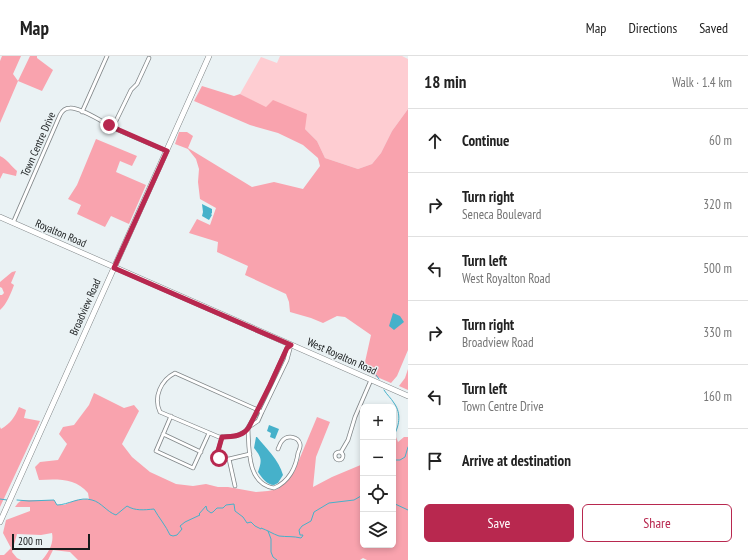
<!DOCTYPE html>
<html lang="en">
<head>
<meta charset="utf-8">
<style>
	:root { --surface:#fff; --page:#f6f6f6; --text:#222; --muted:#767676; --line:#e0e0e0; --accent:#b8284f }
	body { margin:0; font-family:"PT Sans Narrow",sans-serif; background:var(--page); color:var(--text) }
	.controls { position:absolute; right:12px; bottom:12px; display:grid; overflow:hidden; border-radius:6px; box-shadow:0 2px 6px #0003 }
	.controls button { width:36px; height:36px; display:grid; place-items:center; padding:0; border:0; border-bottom:1px solid var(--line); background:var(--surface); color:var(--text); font:20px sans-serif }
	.scale { position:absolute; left:12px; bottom:10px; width:78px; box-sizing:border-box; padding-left:4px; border:2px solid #181b1c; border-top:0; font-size:11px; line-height:14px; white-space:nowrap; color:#181b1c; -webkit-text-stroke:3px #eaf2f4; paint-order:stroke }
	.stop { position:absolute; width:12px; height:12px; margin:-9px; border:3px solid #b8284f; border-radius:50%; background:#fff }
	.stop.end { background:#b8284f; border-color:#fff; box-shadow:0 1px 4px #0008 }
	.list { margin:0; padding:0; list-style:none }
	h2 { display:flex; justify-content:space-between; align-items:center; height:52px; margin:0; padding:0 16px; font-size:17px }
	h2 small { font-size:13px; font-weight:400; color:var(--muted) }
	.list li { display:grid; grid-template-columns:26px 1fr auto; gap:12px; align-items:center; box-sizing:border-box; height:64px; padding:0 16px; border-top:1px solid var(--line) }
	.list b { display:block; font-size:15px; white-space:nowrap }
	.list p { margin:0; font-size:13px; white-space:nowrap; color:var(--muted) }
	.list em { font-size:13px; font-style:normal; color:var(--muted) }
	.actions { display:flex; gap:8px; padding:12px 16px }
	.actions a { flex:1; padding:9px 0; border:1px solid var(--accent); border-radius:6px; text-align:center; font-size:14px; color:var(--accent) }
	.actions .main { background:var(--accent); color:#fff }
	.icon { flex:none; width:22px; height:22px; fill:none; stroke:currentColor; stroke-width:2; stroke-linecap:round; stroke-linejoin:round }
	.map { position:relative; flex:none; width:408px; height:504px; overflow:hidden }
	header { display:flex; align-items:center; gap:24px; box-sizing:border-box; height:56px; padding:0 20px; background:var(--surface); border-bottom:1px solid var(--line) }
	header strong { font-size:19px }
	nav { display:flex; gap:22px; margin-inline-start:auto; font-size:14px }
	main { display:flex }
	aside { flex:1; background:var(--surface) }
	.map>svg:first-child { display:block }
	.green { fill:#fecdd2 }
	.forest { fill:#f9a3ae }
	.water { fill:#46b1ca }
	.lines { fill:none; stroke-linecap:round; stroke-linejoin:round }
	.stream { stroke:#46b1ca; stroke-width:1 }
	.minor-casing { stroke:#808688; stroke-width:4.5 }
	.primary-casing { stroke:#808688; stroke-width:6 }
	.minor { stroke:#fff; stroke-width:3 }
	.primary { stroke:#fff; stroke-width:5 }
	.route { stroke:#b8284f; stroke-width:5 }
	.labels { text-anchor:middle; stroke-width:3; stroke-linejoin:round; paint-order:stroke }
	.street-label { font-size:11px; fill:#181b1c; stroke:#eaf2f4 }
</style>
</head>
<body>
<header>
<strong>Map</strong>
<nav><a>Map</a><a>Directions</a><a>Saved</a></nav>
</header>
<main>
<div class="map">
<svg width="408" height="504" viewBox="0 0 408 504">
	<rect width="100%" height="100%" fill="#eaf2f4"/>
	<!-- green -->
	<path class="green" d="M280 0H402L408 3V53L392 75 381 97 372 108 358 113 325 102 317 85 305 73 240 38 261 1 277 7Z"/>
	<!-- forest -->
	<path class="forest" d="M2 0H21L13 18 18 25 30 0H37V2L53 14 42 35 18 25 0 67V5Z
		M202 30 234 40 240 38 266 51 273 44 307 58 305 73 317 85 325 102 358 113 372 108 381 97 392 75 408 53V294L397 320 391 327 363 315 371 279 345 261 337 260 323 267 311 262 290 256 289 246 286 238 245 219 248 210 217 196 218 186 189 177 197 163 210 169 216 152 200 143 198 126 199 113 196 103 188 93 175 88 179 76H187L193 80 188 92 252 131 274 126 303 133 320 110 318 102 303 89 278 77 250 69 194 45Z
		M96 83 137 100 132 110 120 105 116 116 146 129 129 168 111 160 105 171 77 158 81 149 68 143 77 129Z
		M0 100C8 104 10 109 17 115L16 120 3 117 0 123Z
		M16 215 11 227 14 229C11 237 7 248 0 254V239H2L4 237 2 232 0 231V226L12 216Z
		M408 313V334L399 330 405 322Z
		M94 337 124 352 134 349 139 355 122 388 132 401 150 416 176 428 193 430 206 428 218 431H228L256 436 268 435 278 433 294 416 317 361 330 366 316 401 313 431 332 421 363 408V489H393V359L394 376 398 386 404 381H408V504H367L363 502 360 504H78L70 496 53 494 48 504H42C49 496 54 487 52 477L41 479 17 478 12 496 17 502 21 504H0V499H4L11 492 3 477 6 464 30 455V451H15L18 447 22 444H54L57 449H64L76 444 89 443 88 437C76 422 57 423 39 424L35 411 40 406 58 404 67 388 59 378 63 371 74 369 89 349Z
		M19 351 26 354 24 362 40 365 0 451V371L1 373C10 368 15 361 19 351Z"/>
	<!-- water -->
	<path class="water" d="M202 148 212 153V157L211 158 212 159 209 164 202 160 203 156Z
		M393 257 400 260 404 266 394 274 389 270Z
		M269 369 279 373 275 383 270 381 271 377 267 375Z
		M256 381H257C266 392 279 404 283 419L278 427 274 429C267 429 262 422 258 416 262 404 262 402 254 392Z"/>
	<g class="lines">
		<!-- stream -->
		<path class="stream" d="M376 319 379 323
			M384 334C387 339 391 342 394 347 402 358 399 371 393 381
			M393 404H400L405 401 408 391
			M0 443 7 444
			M17 444 29 445 54 444 57 449C68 449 80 440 92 444 101 446 107 456 116 459L127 450C135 455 144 454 154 453 159 462 166 470 170 479L173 480 177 479 182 473 180 470 185 466 200 459 199 458 206 450 207 454 211 457 213 456 217 452H223L226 449 234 448 235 455 243 461 247 467 251 466 255 470 261 473V472C267 474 273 478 279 480 287 481 293 480 301 482L302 481 303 479H300L299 474 302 470 311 465 314 456 329 447 354 444 361 440 363 434
			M393 447 408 454
			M268 475 271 483V496L273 501 277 504"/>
		<!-- minor casing -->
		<g class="minor-casing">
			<path id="minor" d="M82 56 107 0
				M113 71 131 34 137 28 149 2
				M13 167 60 59C62 55 65 52 70 52 81 51 107 69 118 74 134 81 150 88 167 95
				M262 356 258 354 175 317C161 324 153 341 160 356L219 381 236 380 246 375 259 353 287 292 291 289
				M171 360 156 395 193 412 209 377
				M249 371 258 365 262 356 287 304 291 289
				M248 372C249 393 247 428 274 432 289 426 296 411 298 397 299 394 301 391 300 388 298 380 287 379 282 385 280 387 279 391 278 393
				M163 378 201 396
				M222 381 218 395 219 402 229 403 250 398
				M335 400a4 4 0 1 1 8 0a4 4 0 1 1-8 0Z
				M341 396 348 384 355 361 371 324
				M229 403 235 430"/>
		</g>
		<!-- primary casing -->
		<g class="primary-casing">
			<path id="primary" d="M0 161 408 340
				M0 466 209 0"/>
		</g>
		<!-- minor -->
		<use href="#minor" class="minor"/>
		<!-- primary -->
		<use href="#primary" class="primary"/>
	</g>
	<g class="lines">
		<!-- route -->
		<path class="route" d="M109 69 119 74 167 95 114 212 291 289 287 292 270 329 249 371C243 381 232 380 222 381L218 395 219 402"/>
	</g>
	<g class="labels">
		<!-- street labels -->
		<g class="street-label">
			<text transform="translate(38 88) rotate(-66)" y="4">Town Centre Drive</text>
			<text transform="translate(61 177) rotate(23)" y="4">Royalton Road</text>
			<text transform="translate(85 251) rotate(-66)" y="4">Broadview Road</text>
			<text transform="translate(342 300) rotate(24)" y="4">West Royalton Road</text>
		</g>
	</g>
</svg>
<div class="controls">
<button>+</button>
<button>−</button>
<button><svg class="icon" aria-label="locate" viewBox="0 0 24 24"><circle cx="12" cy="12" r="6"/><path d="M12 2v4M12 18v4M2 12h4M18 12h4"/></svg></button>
<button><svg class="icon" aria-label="layers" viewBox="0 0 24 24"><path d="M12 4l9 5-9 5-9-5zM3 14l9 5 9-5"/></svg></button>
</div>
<div class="scale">200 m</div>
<div class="stop" style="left:219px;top:402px"></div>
<div class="stop end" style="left:109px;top:69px"></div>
</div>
<aside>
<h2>18 min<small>Walk · 1.4 km</small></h2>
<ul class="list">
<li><svg class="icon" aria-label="ahead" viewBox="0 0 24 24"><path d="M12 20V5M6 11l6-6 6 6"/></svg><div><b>Continue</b></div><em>60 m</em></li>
<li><svg class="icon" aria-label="right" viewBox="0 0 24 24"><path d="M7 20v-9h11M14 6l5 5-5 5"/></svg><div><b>Turn right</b><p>Seneca Boulevard</p></div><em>320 m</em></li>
<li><svg class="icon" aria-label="left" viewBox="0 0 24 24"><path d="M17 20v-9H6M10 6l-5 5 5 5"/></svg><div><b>Turn left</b><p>West Royalton Road</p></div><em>500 m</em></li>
<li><svg class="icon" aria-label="right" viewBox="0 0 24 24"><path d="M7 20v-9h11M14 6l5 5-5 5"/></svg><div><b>Turn right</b><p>Broadview Road</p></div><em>330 m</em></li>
<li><svg class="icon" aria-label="left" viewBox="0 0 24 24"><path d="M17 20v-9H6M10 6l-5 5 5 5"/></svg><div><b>Turn left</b><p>Town Centre Drive</p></div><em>160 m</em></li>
<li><svg class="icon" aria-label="arrive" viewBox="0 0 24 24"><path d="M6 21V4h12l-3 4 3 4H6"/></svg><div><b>Arrive at destination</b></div></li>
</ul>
<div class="actions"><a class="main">Save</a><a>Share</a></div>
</aside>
</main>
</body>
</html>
